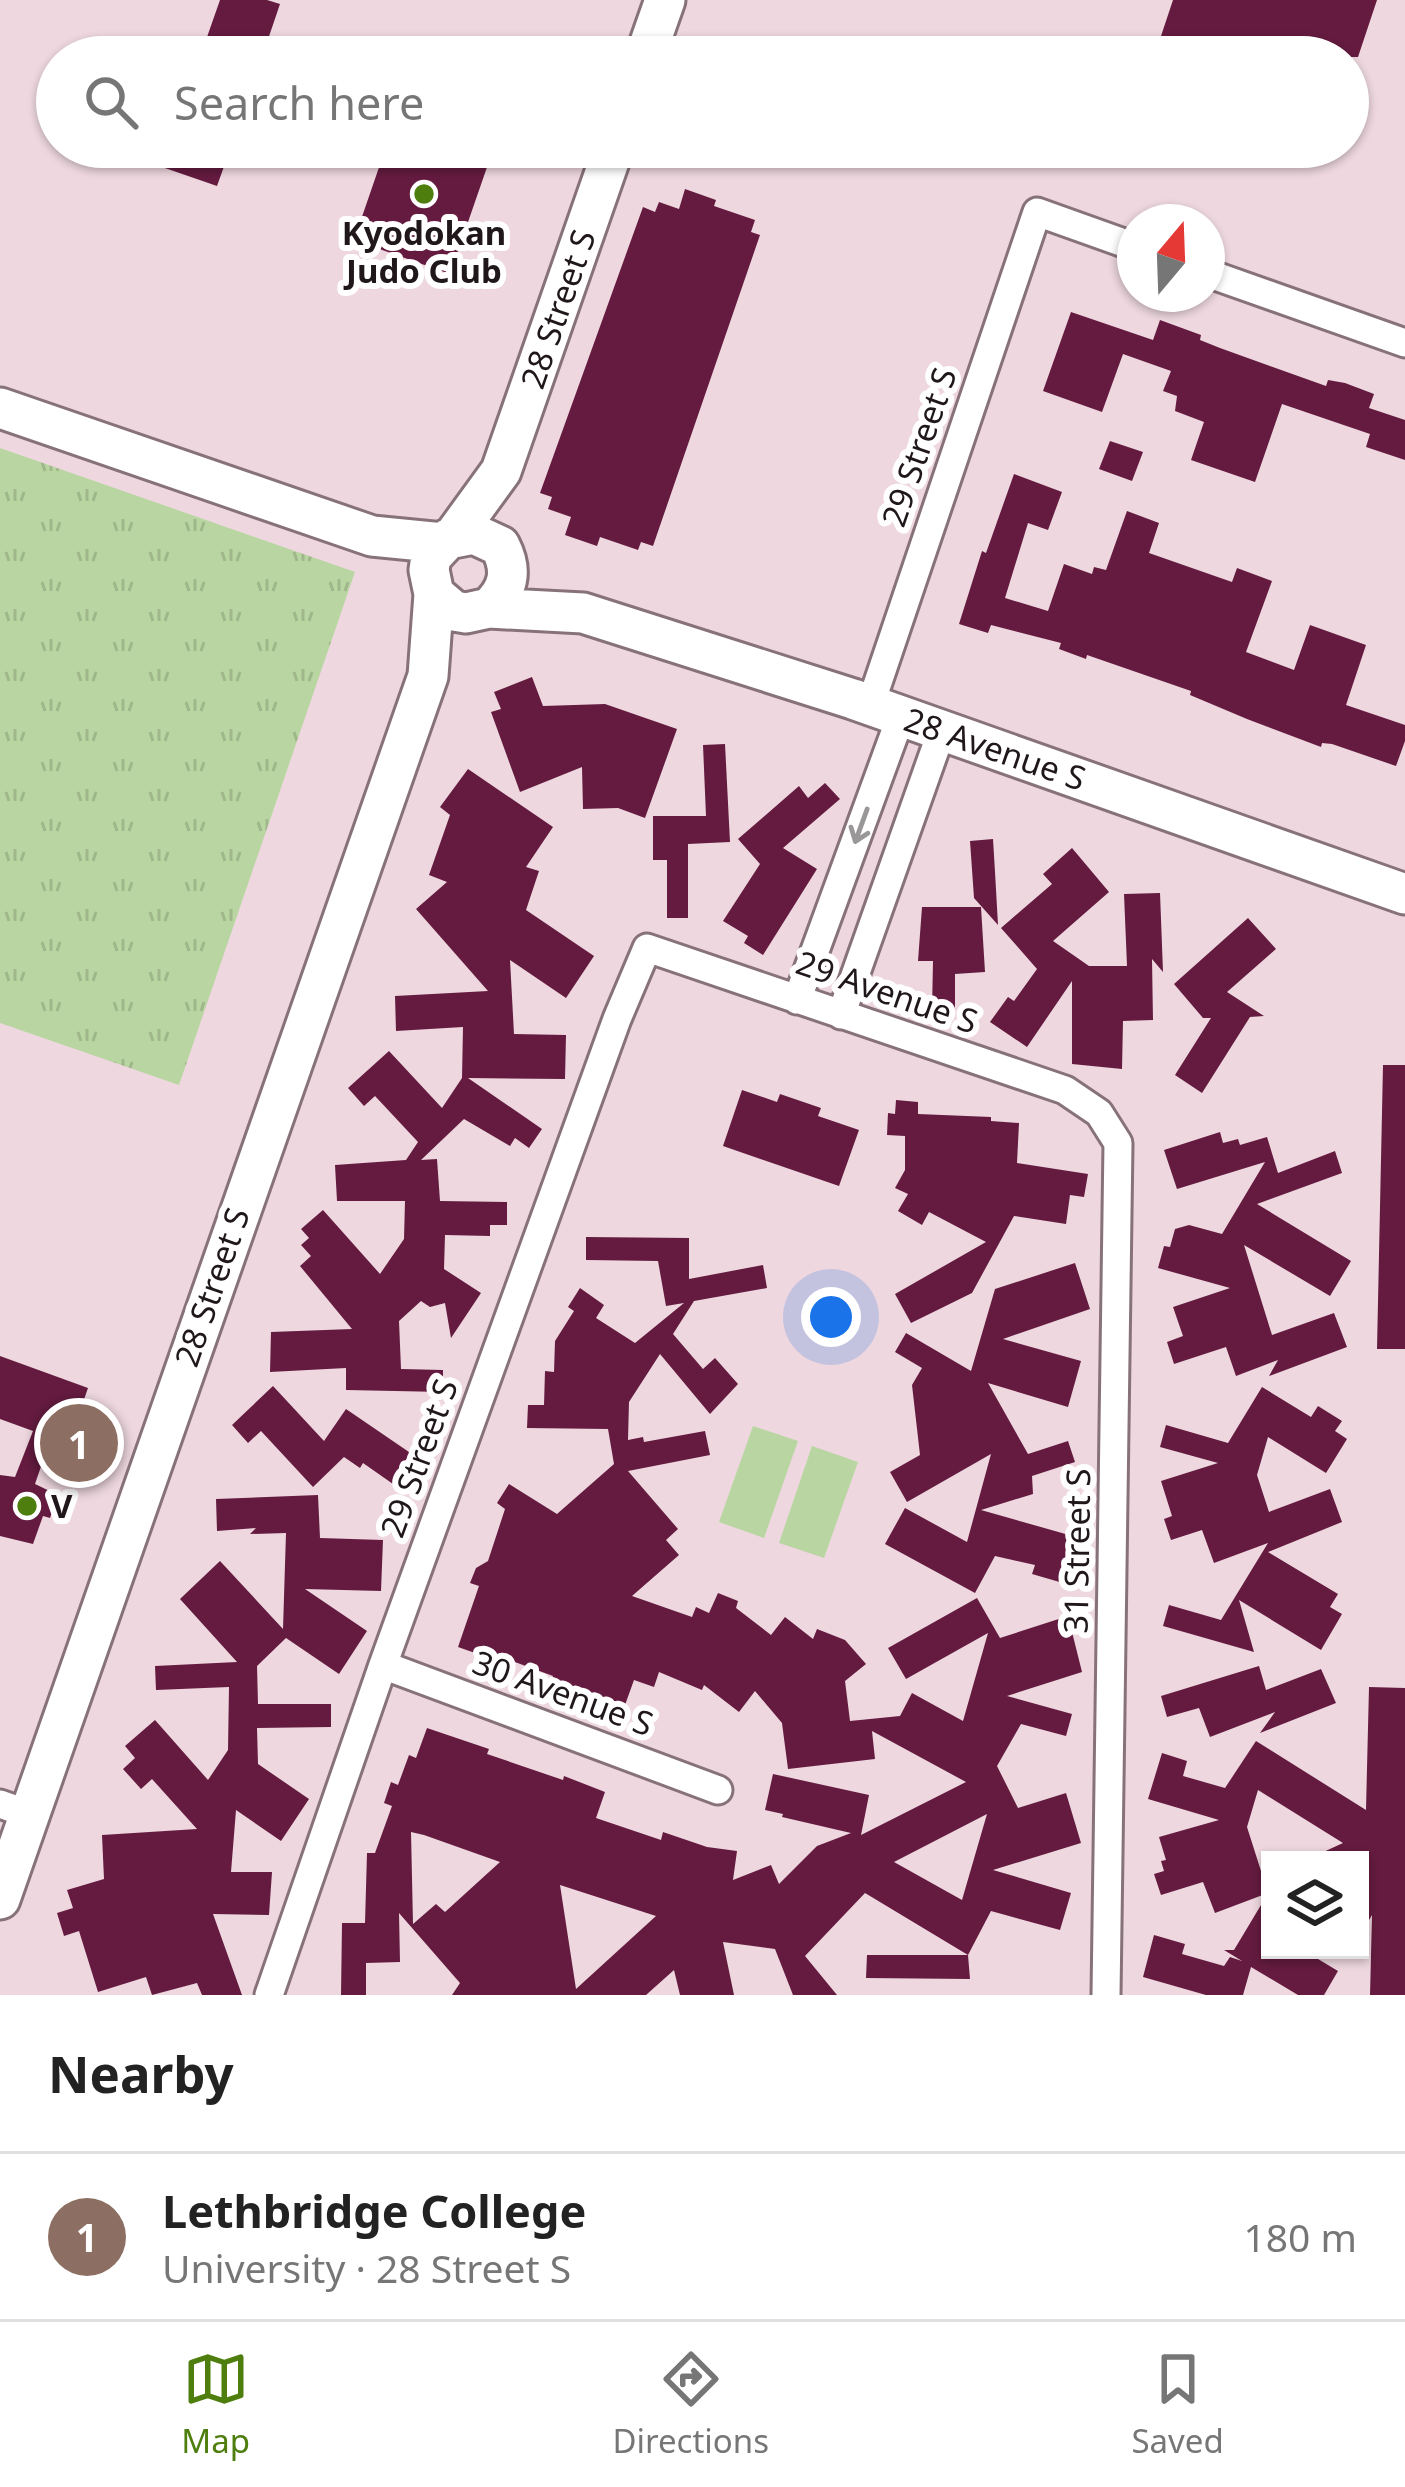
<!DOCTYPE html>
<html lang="en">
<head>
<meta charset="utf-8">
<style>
	:root { --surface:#fff; --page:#f2f2f2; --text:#222; --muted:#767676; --line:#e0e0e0; --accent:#4e7f0e }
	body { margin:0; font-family:"Noto Sans",sans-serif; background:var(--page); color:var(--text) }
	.controls { position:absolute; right:36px; bottom:36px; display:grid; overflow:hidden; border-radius:0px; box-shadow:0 3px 9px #0004 }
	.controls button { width:108px; height:108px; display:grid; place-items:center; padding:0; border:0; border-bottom:3px solid var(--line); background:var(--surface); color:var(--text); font:60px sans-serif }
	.compass { position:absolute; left:1117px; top:204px; width:108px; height:108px; border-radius:50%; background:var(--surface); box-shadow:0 3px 9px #0004; rotate:19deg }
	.you { position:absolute; left:831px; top:1317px; width:42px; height:42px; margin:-30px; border:9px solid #fff; border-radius:50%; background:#1a73e8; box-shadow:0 0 0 18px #1a73e833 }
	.badge { display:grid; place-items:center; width:78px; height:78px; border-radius:50%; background:var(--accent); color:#fff; font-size:39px; font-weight:700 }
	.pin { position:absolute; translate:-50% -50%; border:6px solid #fff; box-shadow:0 3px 12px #0006 }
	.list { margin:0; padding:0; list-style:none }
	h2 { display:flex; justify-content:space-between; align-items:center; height:156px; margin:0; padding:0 48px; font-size:51px }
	h2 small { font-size:39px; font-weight:400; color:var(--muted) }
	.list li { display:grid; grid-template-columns:78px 1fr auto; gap:36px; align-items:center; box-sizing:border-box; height:168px; padding:0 48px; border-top:3px solid var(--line) }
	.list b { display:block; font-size:45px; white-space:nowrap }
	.list p { margin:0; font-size:39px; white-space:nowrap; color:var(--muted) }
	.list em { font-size:39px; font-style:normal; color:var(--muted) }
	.icon { flex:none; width:66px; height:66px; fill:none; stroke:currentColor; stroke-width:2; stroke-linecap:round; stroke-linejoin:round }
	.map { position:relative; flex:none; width:1405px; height:1995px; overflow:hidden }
	.search { position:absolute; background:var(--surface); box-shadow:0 3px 9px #0004; left:36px; right:36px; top:36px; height:132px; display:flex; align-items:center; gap:30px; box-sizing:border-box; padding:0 42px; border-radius:66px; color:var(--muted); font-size:45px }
	.sheet { height:324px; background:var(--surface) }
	nav { display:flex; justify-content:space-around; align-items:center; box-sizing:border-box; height:168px; border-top:3px solid var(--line); background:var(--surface); font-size:33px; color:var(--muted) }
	nav a { display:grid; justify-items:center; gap:6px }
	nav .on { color:var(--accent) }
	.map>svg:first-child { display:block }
	.grass { fill:#b9d6a2 }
	.park { fill:url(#park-tufts) }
	.building { fill:#641b3f; fill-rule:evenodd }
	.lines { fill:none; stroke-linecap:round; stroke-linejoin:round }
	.street-casing { stroke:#87727a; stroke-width:33 }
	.secondary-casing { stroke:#87727a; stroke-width:45 }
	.street { stroke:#fff; stroke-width:27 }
	.secondary { stroke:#fff; stroke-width:39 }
	.oneway { stroke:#9a9798 }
	.poi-dot { fill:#4e7f0e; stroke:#fff; stroke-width:4.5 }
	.labels { text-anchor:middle; stroke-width:12; stroke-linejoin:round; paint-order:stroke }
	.poi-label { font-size:33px; font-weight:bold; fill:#1f171a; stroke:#fff }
	.street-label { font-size:33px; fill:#1f171a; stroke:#fff }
</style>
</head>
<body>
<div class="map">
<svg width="1405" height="1995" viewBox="0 0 1405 1995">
	<defs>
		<pattern id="park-tufts" width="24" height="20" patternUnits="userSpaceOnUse" patternTransform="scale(3)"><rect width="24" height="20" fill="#b9d6a2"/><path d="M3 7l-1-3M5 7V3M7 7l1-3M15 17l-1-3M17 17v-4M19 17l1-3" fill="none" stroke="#9fb78b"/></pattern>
	</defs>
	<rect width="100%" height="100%" fill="#eed7df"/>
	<!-- grass -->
	<path class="grass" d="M753 1426 798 1441 764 1538 719 1522Z
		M812 1446 858 1462 824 1558 779 1543Z"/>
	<!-- park -->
	<path class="park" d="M0 448 355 572 179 1085 0 1023Z"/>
	<!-- building -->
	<path class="building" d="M220 0H267L280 4 262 57H200Z
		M1173 0H1377L1358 57H1154Z
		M169 147H231L217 186 162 167Z
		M386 147H494L450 274 354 240Z
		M685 189 716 200 714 206 755 220 751 232 760 235 653 546 641 542 638 550 600 537 597 546 565 535 571 517 548 509 552 497 540 493 643 207 655 212 659 202 679 209Z
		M1071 312 1153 340 1160 320 1201 335 1200 340 1220 348 1326 386 1328 380 1345 383 1374 394 1369 408 1405 420V460L1366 447 1370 434 1282 404 1255 482 1191 460 1204 422 1175 411 1177 396 1163 391 1171 371 1123 354 1102 412 1043 391Z
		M1110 441 1143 452 1132 481 1099 469Z
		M1014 474 1062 492 1048 530 1028 523 1005 598 1048 611 1064 564 1092 574 1094 567 1106 570 1127 511 1159 523 1149 553 1232 582 1237 568 1272 581 1246 652 1294 670 1310 625 1366 645 1346 705 1405 725V741L1396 766 1332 744 1322 743 1321 747 1247 719 1190 695 1191 691 1087 655 1086 659 1059 649 1061 643 991 625 988 633 959 624 982 551 986 553Z
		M532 677 543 706 605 704 677 729 645 818 618 808 583 809 582 767 520 792 491 712 501 709 494 692Z
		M725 744 730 842 688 844V918H667V860H653V816H706L703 745Z
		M468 769 553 827 526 867 539 871 526 910 594 956 566 998 510 960 514 1034 566 1035 565 1079 468 1078 542 1129 529 1148 515 1138 510 1146 464 1119 421 1160 437 1159 440 1201 507 1202V1225H490V1236L445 1235 444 1269 481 1293 451 1338 445 1303 430 1307 421 1301 399 1321 401 1369 443 1370V1392L346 1390V1368L270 1372 271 1332 352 1329 300 1266 311 1256 301 1245 309 1238 301 1229 323 1210 380 1274 404 1239 405 1201H337L335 1165 406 1160 418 1142 375 1096 364 1106 348 1088 389 1051 442 1108 462 1078 463 1027 396 1031 395 996 488 991 416 909 447 882 429 875 450 815 440 807Z
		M825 783 840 799 783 848 817 869 763 955 744 943 748 936 723 921 760 864 738 839 799 786 808 798Z
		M993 839 995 872 998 925 974 898 970 841Z
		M1072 848 1109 892 1053 941 1089 966H1127L1124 894 1160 893 1163 972 1152 959 1153 1020 1123 1021 1122 1069 1072 1064V981L1027 1047 990 1022 1008 997 1014 1001 1037 969 1001 928 1052 884 1043 874Z
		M922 907H981L985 972 955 974V1010H932L933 961H918Z
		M1248 918 1276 949 1227 992 1264 1016 1250 1017 1202 1093 1175 1075 1211 1018H1203L1174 984Z
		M1383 1065H1405V1349H1377Z
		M742 1090 777 1102 780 1094 821 1108 818 1116 859 1130 839 1186 723 1146Z
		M896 1100 918 1102V1114L991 1117V1121L1019 1123 1017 1163 1088 1174 1084 1197 1070 1195 1066 1224 1014 1216 972 1293 911 1323 895 1294 986 1242 929 1212 922 1225 898 1211 908 1194 895 1188 905 1170V1136L887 1135 888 1113 895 1114Z
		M1220 1132 1223 1143 1238 1139 1240 1145 1267 1137 1278 1173 1335 1151 1342 1173 1257 1204 1351 1261 1330 1296 1244 1245 1272 1335 1334 1313 1347 1347 1269 1376 1278 1360 1236 1376 1226 1347 1174 1364 1167 1342 1183 1336 1173 1307 1230 1288 1158 1268 1164 1246 1170 1247 1175 1229 1189 1225 1222 1234 1265 1162 1177 1189 1164 1150Z
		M586 1237 689 1238V1279L763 1265 767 1288 694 1301 673 1334 703 1369 715 1358 738 1384 710 1414 660 1354 629 1402 628 1440 643 1437 644 1442 705 1431 710 1455 628 1471 678 1529 666 1540 679 1555 632 1596 692 1617 696 1607 709 1613 718 1593 738 1601 736 1608 771 1635 785 1617 813 1639 817 1629 845 1640 866 1664 845 1681 850 1721 900 1716 912 1693 963 1721 988 1633 906 1679 888 1648 977 1598 1000 1638 1068 1616 1082 1672 1007 1696 1072 1714 1066 1736 1021 1724 997 1766 1018 1808 1066 1793 1081 1843 993 1870 1071 1893 1060 1930 991 1911 968 1955 970 1979 866 1978 867 1955H968L865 1893 805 1956 837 1995H793L775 1949 723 1942 734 1995H680L674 1970 646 1995H452L460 1983 399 1913 400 1962 366 1963V1995H341L342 1923H365L367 1853H375L392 1806 384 1803 391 1782 398 1785 409 1755 416 1758 427 1728 489 1749 487 1754 563 1780 564 1776 605 1792 596 1818 661 1840 663 1832 707 1847 737 1851 733 1880 771 1865 779 1884 817 1846 851 1833 782 1817 783 1814 765 1810 773 1774 869 1795 861 1835 966 1782 872 1731 875 1759 788 1769 782 1723 755 1691 739 1712 704 1685 702 1690 659 1672 654 1687 634 1680 625 1705 579 1689 577 1695 550 1685 553 1676 496 1655 495 1660 458 1647 479 1586 470 1583 476 1568 488 1561 505 1509 497 1503 509 1484 557 1514 614 1464 608 1429 527 1428 528 1405H544L545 1371 554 1372 555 1341 574 1311 568 1307 580 1288 604 1305 596 1318 635 1343 684 1303 666 1306 658 1261 586 1260ZM987 1814 962 1900 894 1862ZM411 1832 424 1835 500 1862 445 1912 436 1904 413 1924ZM560 1885 656 1916 576 1989Z
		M1075 1263 1090 1309 1003 1339 1081 1361 1068 1407 988 1383 1028 1454 1068 1441 1075 1462 1032 1476 1033 1494 981 1510 1076 1537 1063 1583 1032 1574 1035 1565 995 1556 975 1593 885 1544 905 1508 967 1542 991 1454 907 1502 890 1472 920 1455 912 1385 922 1368 895 1352 906 1333 971 1371 995 1289Z
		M0 1356 88 1388 78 1417 83 1419 75 1442 58 1435 57 1439 51 1437 35 1484 58 1495 50 1518 43 1516 33 1544 0 1536V1475L15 1477 33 1431 0 1419Z
		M273 1386 324 1441 346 1409 428 1465 415 1484 401 1474 393 1484 363 1463 360 1468 344 1457 313 1487 261 1431 248 1443 232 1425Z
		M1262 1387 1311 1417 1318 1406 1342 1421 1335 1431 1347 1439 1326 1473 1268 1437 1257 1475 1269 1512 1330 1489 1342 1522 1268 1552 1338 1594 1330 1607 1342 1614 1321 1650 1239 1600 1254 1652 1163 1626 1169 1605 1221 1620 1268 1543 1214 1563 1202 1530 1171 1540 1164 1519 1172 1516 1161 1481 1218 1463 1160 1447 1166 1425 1228 1443Z
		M318 1495 320 1538 383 1540 381 1591 305 1589 367 1631 339 1674 286 1638 257 1666 258 1704H331V1727L257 1728 258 1764 309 1799 281 1841 236 1810 231 1872H272L269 1915 213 1914 242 1995H202L197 1983 152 1995 146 1977 98 1992 79 1931 64 1936 57 1913 73 1908 67 1890 104 1879 102 1835 197 1829 152 1779 141 1789 123 1769 135 1758 125 1746 155 1720 208 1780 228 1750 229 1687 156 1690 155 1666 237 1662 180 1599 220 1561 283 1629 286 1533 250 1534 256 1528 217 1531 216 1499Z
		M1259 1666 1266 1690 1321 1669 1336 1703 1260 1733 1275 1712 1210 1737 1199 1708 1167 1717 1161 1696Z
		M1369 1687 1405 1688V1995H1370L1372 1915 1362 1932 1364 1860H1306L1343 1843 1258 1790 1247 1827 1268 1893 1215 1913 1203 1882 1161 1895 1154 1874 1164 1871 1161 1861 1166 1860 1159 1837 1219 1820 1148 1799 1162 1753 1187 1761 1183 1776 1225 1788 1256 1741 1366 1810Z
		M1270 1890V1950H1303L1338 1971 1324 1995H1298L1251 1967 1243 1995H1206L1143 1977 1154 1935 1185 1944 1182 1954 1224 1966 1230 1957 1242 1961 1224 1950H1234Z"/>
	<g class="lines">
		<!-- street casing -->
		<g class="street-casing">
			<path id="street" d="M1207 273 1405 343
				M870 706 1037 212 1135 247
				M797 1000 901 716
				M841 1015 942 730
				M383 1665 718 1790
				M0 1804 28 1814
				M269 1995 383 1665 617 1019 647 948 1065 1090 1099 1113 1118 1143 1106 1995"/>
		</g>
		<!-- secondary casing -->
		<g class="secondary-casing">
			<path id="secondary" d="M645 57 665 0
				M0 408 372 536 443 543
				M453 537 501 471 614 147
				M489 608C509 589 513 571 500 546L474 534 448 539 431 557 429 570 434 594 454 611 466 613 489 608 583 613 853 699 1405 894
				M0 1899 428 676 434 594"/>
		</g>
		<!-- street -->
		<use href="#street" class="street"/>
		<!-- secondary -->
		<use href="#secondary" class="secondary"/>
	</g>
	<!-- one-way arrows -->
	<defs><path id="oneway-shaft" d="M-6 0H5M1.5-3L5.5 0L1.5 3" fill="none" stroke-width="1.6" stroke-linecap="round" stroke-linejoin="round" transform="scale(3)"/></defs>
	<use class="oneway" href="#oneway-shaft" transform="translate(861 826) rotate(110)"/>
	<!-- markers -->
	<g class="poi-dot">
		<circle cx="424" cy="194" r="12"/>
		<circle cx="27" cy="1506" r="12"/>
	</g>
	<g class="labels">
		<!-- poi labels -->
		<g class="poi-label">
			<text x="424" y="245">Kyodokan<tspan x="424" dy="38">Judo Club</tspan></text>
			<text x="51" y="1518" text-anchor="start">V</text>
		</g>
		<!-- street labels -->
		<g class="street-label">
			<text transform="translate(558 309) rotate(-71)" y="12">28 Street S</text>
			<text transform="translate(919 447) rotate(-71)" y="12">29 Street S</text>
			<text transform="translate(995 749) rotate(19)" y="12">28 Avenue S</text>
			<text transform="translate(887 992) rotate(19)" y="12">29 Avenue S</text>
			<text transform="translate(212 1287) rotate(-71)" y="12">28 Street S</text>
			<text transform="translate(419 1458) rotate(-70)" y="12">29 Street S</text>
			<text transform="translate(1077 1551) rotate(-89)" y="12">31 Street S</text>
			<text transform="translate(563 1693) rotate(20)" y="12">30 Avenue S</text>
		</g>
	</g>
</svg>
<div class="controls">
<button><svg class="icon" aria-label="layers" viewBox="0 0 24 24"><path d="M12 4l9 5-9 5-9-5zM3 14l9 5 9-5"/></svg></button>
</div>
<svg class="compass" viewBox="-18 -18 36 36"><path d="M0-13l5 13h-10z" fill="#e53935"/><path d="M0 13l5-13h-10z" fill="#767676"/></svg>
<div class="you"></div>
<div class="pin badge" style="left:79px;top:1443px;background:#8d6e63">1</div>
<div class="search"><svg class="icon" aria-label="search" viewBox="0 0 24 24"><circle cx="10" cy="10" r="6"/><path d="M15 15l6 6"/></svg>Search here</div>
</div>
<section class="sheet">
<h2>Nearby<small></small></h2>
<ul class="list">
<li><span class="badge" style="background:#8d6e63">1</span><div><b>Lethbridge College</b><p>University · 28 Street S</p></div><em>180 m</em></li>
</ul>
</section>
<nav>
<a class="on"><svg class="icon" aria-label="map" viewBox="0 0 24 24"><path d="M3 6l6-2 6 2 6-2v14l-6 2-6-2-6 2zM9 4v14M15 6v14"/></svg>Map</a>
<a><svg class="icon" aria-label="directions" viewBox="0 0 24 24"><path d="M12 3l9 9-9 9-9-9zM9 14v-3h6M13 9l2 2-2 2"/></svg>Directions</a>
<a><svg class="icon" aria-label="saved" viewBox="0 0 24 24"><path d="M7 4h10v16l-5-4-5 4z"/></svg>Saved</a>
</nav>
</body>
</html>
